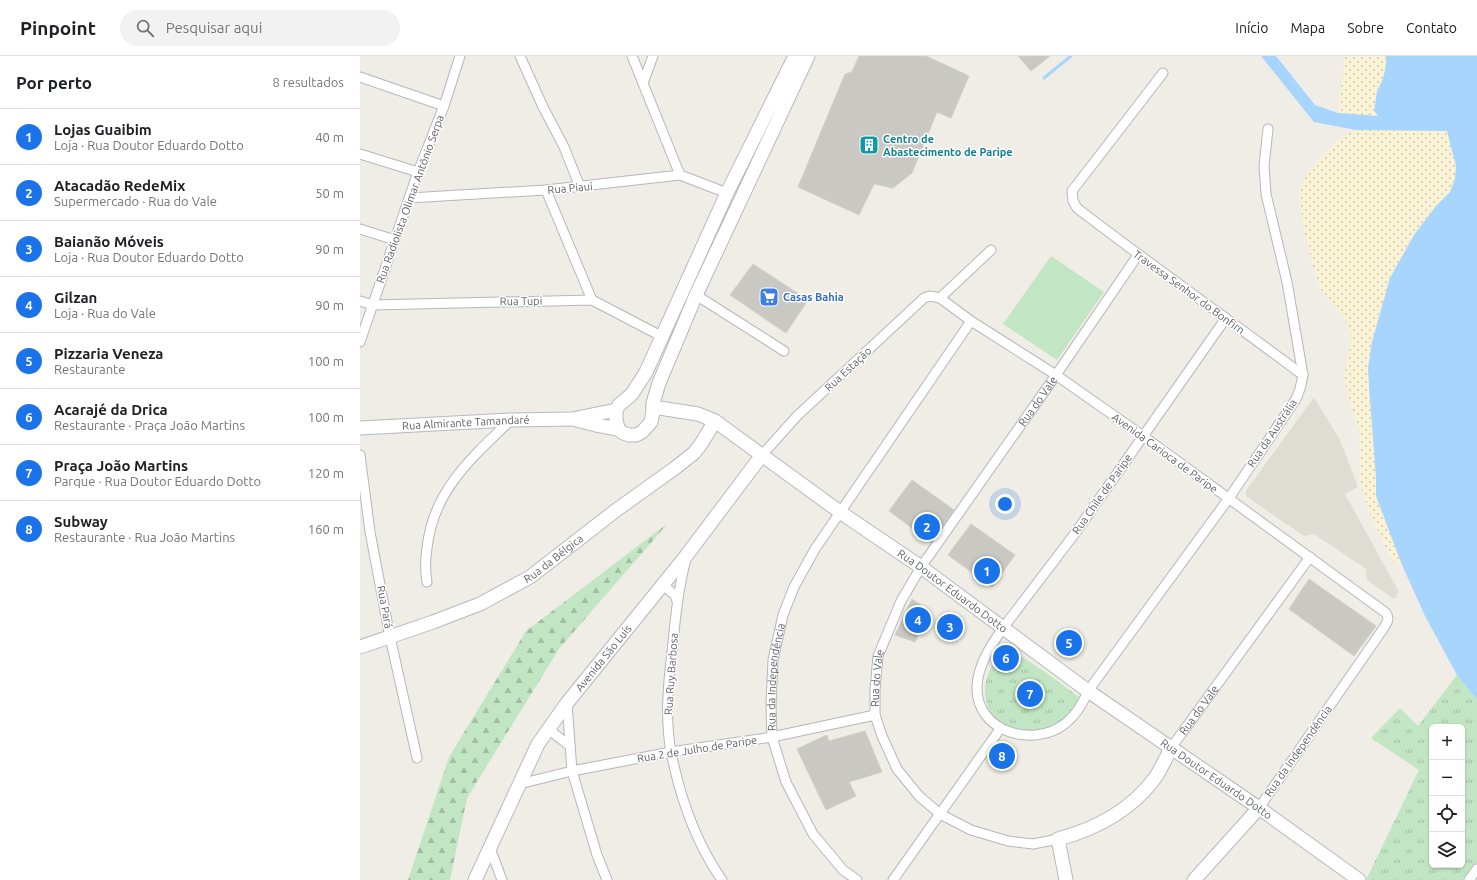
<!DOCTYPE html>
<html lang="pt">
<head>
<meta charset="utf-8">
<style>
	:root { --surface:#fff; --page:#f2f2f2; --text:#202124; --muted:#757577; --line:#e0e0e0; --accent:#1a73e8 }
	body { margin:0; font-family:Ubuntu,sans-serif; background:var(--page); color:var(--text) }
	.controls { position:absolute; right:12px; bottom:12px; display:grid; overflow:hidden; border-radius:6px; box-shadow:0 1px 3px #0004 }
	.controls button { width:36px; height:36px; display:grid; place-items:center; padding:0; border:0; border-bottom:1px solid var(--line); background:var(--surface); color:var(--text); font:20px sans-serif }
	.you { position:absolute; left:645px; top:448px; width:14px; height:14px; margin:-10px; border:3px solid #fff; border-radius:50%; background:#1a73e8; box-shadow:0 0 0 6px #1a73e833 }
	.badge { display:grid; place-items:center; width:26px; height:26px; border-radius:50%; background:var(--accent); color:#fff; font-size:13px; font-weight:700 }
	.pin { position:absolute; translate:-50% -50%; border:2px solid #fff; box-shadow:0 1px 4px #0006 }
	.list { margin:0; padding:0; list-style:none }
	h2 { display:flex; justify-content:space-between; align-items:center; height:52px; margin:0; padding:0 16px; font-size:17px }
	h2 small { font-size:13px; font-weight:400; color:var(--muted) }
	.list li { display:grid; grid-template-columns:26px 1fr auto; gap:12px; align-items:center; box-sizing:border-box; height:56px; padding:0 16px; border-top:1px solid var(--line) }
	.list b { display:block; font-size:15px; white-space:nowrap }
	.list p { margin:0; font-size:13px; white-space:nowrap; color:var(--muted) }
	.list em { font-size:13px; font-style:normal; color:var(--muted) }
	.icon { flex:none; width:22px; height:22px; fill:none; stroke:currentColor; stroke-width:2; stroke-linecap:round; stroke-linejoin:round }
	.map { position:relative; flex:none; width:1117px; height:824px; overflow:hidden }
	header { display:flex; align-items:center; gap:24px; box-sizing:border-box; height:56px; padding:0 20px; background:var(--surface); border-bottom:1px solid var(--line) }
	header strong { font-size:19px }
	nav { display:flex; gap:22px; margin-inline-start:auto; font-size:14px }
	.search { width:280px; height:36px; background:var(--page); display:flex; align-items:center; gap:10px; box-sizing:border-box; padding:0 14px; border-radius:22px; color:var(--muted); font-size:15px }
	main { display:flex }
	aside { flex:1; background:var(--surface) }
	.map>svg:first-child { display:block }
	.education { fill:#dfdcd3 }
	.grass { fill:url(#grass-tufts); fill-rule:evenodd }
	.forest { fill:url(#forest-firs) }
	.sand { fill:url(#sand-dots) }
	.pitch { fill:#c2e6c3 }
	.water { fill:#a7d5fd }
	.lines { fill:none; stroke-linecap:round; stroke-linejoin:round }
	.stream { stroke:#a7d5fd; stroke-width:3 }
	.building { fill:#cac8c2; stroke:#d3cfc3 }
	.minor-casing { stroke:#b5b7bc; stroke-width:11 }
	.secondary-casing { stroke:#b6b9bf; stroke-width:15 }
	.minor { stroke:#fff; stroke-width:9 }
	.secondary { stroke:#fff; stroke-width:13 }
	.labels { text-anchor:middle; stroke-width:3; stroke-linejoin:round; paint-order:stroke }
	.culture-label { font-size:11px; font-weight:bold; fill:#0d838f; stroke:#fff; text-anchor:start }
	.street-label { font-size:11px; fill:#5d6065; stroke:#fff }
	.shop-label { font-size:11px; font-weight:bold; fill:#366cbe; stroke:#fff; text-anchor:start }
</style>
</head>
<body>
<header>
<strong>Pinpoint</strong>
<div class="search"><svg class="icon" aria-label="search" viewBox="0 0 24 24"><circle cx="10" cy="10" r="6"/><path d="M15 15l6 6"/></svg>Pesquisar aqui</div>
<nav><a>Início</a><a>Mapa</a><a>Sobre</a><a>Contato</a></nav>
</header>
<main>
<aside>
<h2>Por perto<small>8 resultados</small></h2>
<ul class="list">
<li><span class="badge">1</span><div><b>Lojas Guaibim</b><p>Loja · Rua Doutor Eduardo Dotto</p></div><em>40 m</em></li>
<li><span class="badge">2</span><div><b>Atacadão RedeMix</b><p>Supermercado · Rua do Vale</p></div><em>50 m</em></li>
<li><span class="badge">3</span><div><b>Baianão Móveis</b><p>Loja · Rua Doutor Eduardo Dotto</p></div><em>90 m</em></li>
<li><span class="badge">4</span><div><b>Gilzan</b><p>Loja · Rua do Vale</p></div><em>90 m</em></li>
<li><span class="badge">5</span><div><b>Pizzaria Veneza</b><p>Restaurante</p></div><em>100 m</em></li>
<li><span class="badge">6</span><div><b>Acarajé da Drica</b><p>Restaurante · Praça João Martins</p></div><em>100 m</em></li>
<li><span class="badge">7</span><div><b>Praça João Martins</b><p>Parque · Rua Doutor Eduardo Dotto</p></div><em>120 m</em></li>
<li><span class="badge">8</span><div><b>Subway</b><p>Restaurante · Rua João Martins</p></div><em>160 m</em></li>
</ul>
</aside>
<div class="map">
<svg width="1117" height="824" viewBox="0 0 1117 824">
	<defs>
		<pattern id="grass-tufts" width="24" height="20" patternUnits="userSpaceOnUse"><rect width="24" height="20" fill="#c2e6c3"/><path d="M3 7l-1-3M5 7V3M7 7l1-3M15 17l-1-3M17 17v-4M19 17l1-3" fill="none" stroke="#a1bea2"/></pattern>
		<pattern id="forest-firs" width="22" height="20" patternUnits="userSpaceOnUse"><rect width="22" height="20" fill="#c2e6c3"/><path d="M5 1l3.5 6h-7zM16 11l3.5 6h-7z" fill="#a1bea2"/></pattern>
		<pattern id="sand-dots" width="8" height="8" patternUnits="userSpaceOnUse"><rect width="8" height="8" fill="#faf2d5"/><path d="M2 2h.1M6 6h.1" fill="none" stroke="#cec7b0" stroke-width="1.8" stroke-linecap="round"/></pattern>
	</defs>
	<rect width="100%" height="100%" fill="#efede5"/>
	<!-- education -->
	<path class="education" d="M954 341 980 384 998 431 985 438 1039 536 1034 543 1007 524 1006 513 954 478 944 480 887 441 886 435Z"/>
	<!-- grass -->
	<path class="grass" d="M647 594H652L688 618 719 641 713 660 705 671 654 677C648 672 639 668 634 662 623 647 622 628 631 612 634 605 639 597 647 594Z
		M1097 619 1117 644V807L1104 824H1006L1059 714 1011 682 1040 652 1058 670ZM1072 671H1102V809H1072Z"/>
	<!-- forest -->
	<path class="forest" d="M308 467 199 593 107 742 90 824H48L89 701 166 575Z"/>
	<!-- sand -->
	<path class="sand" d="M985 0H1026V10L1023 23 1017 35 1014 55 1018 60 978 57Z
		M996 74H1087L1096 110 1095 123 1090 136 1076 150 1054 179 1030 222 1012 286 1009 330 1016 421V440L1042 509 1034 506 1030 501C1020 477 1005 453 1001 428 997 409 1002 390 998 371 994 355 986 341 985 324 984 306 995 289 989 271 984 256 971 249 963 237 953 221 937 150 940 131 942 123 965 95 973 88 979 82 988 78 996 74Z"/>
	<!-- pitch -->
	<path class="pitch" d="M691 200 744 236 697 304 643 268Z"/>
	<!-- water -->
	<path class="water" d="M901 0H916L955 49 978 57 1018 60 1014 55 1017 35 1023 23 1026 10V0H1117V644L1097 619 1065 560 1042 509 1016 440V421L1009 330 1008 312 1012 286 1030 222 1054 179 1076 150 1090 136 1095 123 1096 110 1087 75 996 74 954 66Z"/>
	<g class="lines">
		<!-- stream -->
		<path class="stream" d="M684 22 711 0"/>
	</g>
	<!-- building -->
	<path class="building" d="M499 0H566L609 20 591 62 577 56 552 117 533 132 514 128 499 159 438 131 485 18 492 16Z
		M658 0H690L671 15Z
		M393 208 448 244 426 277 370 239Z
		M552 424 594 454 571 486 529 455Z
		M611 468 655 499 632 531 588 499Z
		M949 523 1016 570 994 600 929 553Z
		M552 543 569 555 555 586 535 579Z
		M505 675 522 716 489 726 496 740 466 754 437 693 467 679 469 685Z"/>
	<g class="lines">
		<!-- minor casing -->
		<g class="minor-casing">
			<g id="minor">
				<path d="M160 0 183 51 204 91 220 131"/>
				<path d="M272 0 320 119"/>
				<path d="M803 17 712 135 713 145 717 152C791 209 868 263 943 319"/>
				<path d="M0 21 84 50"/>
				<path d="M283 27 293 0"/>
				<path d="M0 98 58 116"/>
				<path d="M186 134 232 244"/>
				<path d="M49 142 186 134 320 119 367 137"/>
				<path d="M0 173 35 184"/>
				<path d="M336 239 424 295"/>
				<path d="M580 242 631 194"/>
				<path d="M0 245 13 249 232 244 301 280"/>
				<path d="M866 262 716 476 643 572C631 589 618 609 617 630 615 676 674 693 706 667 716 659 723 647 728 635L869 442 936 343 940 333 943 319 927 226 906 138 904 110 908 73"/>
				<path d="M0 286 58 116 84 50 100 0"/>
				<path d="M0 399 10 476 30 581 57 702"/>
				<path d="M402 399 437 360 564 242 570 240 580 242 611 265 696 319 783 380 1026 557C1030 563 1027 567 1023 573L899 752"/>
				<path d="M326 503C318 534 315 565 312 596 308 629 305 663 311 696 320 741 336 787 362 824"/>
				<path d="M67 526C65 514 65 504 67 492 73 435 111 402 151 364"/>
				<path d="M303 529 315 539 317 545"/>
				<path d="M207 647 212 715 237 799 247 824"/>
				<path d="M188 673 210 690"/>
				<path id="s1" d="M811 692 950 501"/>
				<path d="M159 728 212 715 311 696 412 681 515 659"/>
				<path id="s2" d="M698 783 673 788 648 785 611 774 580 758 559 740 537 713 522 680 515 659V634L518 600 541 545 561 511 696 319 778 199"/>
				<path d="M130 792 142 824"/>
				<path id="s3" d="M497 824 483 814 453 778 426 726 412 681 411 649 413 604 423 559 434 531 455 493 611 265"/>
				<path d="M533 824 640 673"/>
				<path d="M1109 824 1117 813"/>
			</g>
		</g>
		<!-- secondary casing -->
		<g class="secondary-casing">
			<g id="secondary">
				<path d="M435 0 367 137 286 316 272 338 259 349 256 354V363L258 373 263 377 269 379H276L282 376 291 366 293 356V347L299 327 336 239 448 0"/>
				<path id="s4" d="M293 351 338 358 355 365 480 456 561 511 728 635 899 752 999 824"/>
				<path d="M216 364 236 369 258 373"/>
				<path id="s5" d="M0 372 151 364 212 363 256 354"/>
				<path id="s6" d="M0 591 73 566 120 548 170 521 255 455 315 412 334 397 341 388 355 365"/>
				<path id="s7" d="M115 824 178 688 207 647 326 500 402 399"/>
				<path d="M706 824 698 783C736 773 771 754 795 722 801 713 806 702 811 692"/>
				<path d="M834 824 899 752"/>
			</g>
		</g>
		<!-- minor -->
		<use href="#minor" class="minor"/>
		<!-- secondary -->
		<use href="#secondary" class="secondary"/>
	</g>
	<!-- icons -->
	<defs>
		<g id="building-square" transform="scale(1)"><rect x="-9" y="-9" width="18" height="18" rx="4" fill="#0f9aa8" stroke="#fff"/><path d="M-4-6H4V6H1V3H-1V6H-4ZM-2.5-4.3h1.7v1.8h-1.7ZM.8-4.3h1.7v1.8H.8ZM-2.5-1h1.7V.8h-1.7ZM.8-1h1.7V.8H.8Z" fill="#fff"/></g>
		<g id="supermarket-square" transform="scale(1)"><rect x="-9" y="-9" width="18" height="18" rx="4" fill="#3f7fe0" stroke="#fff"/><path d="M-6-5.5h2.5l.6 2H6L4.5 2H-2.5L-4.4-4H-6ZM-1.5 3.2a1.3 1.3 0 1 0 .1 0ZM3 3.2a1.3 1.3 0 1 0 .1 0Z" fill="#fff"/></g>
	</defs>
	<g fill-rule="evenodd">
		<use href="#building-square" x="509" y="89"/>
		<use href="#supermarket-square" x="409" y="241"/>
	</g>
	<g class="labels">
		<!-- culture labels -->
		<g class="culture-label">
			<text x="523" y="87">Centro de<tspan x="523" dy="13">Abastecimento de Paripe</tspan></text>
		</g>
		<!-- street labels -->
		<g class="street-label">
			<text transform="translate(210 132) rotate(-5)" y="4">Rua Piauí</text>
			<text transform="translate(50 143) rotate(-70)" y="4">Rua Radiolista Olimar Antônio Serpa</text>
			<text transform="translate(829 236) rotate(36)" y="4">Travessa Senhor do Bonfirn</text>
			<text transform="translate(161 245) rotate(-1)" y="4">Rua Tupi</text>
			<text transform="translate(488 313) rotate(-43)" y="4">Rua Estação</text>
			<text dy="4" stroke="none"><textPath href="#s2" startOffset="606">Rua do Vale</textPath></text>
			<text dy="4" stroke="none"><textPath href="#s5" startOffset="106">Rua Almirante Tamandaré</textPath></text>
			<text transform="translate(912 377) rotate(-56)" y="4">Rua da Austrália</text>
			<text transform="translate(805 397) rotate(36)" y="4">Avenida Carioca de Paripe</text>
			<text transform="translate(742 438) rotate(-55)" y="4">Rua Chile de Paripe</text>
			<text dy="4" stroke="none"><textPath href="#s6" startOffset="214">Rua da Bélgica</textPath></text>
			<text dy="4" stroke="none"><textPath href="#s4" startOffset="356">Rua Doutor Eduardo Dotto</textPath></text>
			<text transform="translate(25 551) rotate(79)" y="4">Rua Pará</text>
			<text dy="4" stroke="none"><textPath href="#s7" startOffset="258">Avenida São Luís</textPath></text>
			<text transform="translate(311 618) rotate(-86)" y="4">Rua Ruy Barbosa</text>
			<text dy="4" stroke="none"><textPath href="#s3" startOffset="230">Rua da Independência</textPath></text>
			<text dy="4" stroke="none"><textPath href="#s2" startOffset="282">Rua do Vale</textPath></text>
			<text dy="4" stroke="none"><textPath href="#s1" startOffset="47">Rua do Vale</textPath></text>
			<text transform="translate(337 693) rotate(-9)" y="4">Rua 2 de Julho de Paripe</text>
			<text transform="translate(938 695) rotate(-55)" y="4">Rua da Independência</text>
			<text dy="4" stroke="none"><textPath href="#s4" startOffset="680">Rua Doutor Eduardo Dotto</textPath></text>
		</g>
		<!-- shop labels -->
		<g class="shop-label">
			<text x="423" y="245">Casas Bahia</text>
		</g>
	</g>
</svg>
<div class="controls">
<button>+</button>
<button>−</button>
<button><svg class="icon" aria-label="locate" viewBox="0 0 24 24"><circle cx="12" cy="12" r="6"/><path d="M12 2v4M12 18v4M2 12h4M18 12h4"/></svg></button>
<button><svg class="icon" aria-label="layers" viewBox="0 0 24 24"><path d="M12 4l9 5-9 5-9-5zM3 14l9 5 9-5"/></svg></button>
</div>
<div class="you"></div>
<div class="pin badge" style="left:627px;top:515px">1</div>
<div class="pin badge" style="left:567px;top:471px">2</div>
<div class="pin badge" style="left:590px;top:571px">3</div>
<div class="pin badge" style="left:558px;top:564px">4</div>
<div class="pin badge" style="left:709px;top:587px">5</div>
<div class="pin badge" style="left:646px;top:602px">6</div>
<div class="pin badge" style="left:670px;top:638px">7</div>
<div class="pin badge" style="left:642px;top:700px">8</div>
</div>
</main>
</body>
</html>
